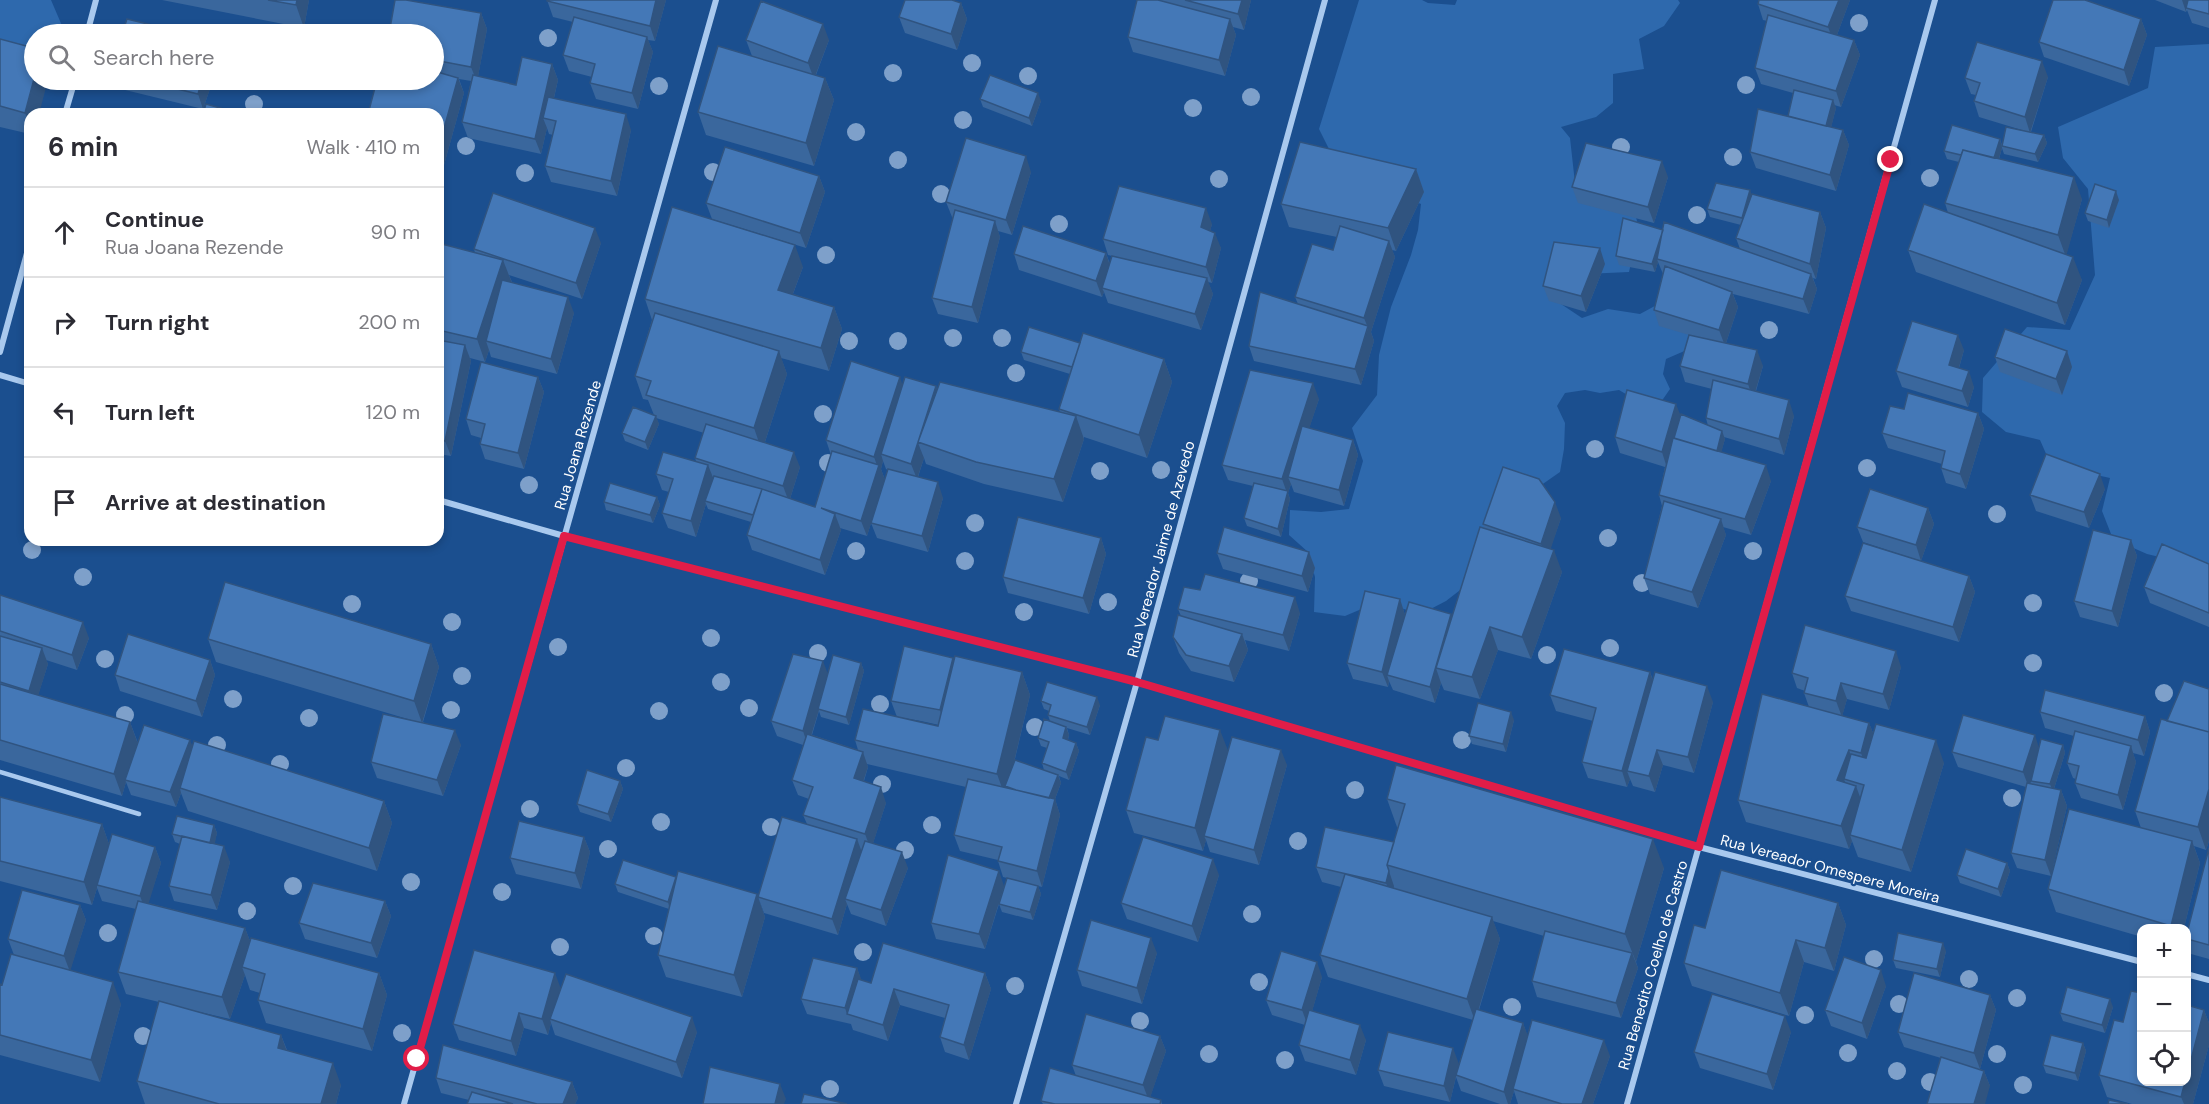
<!DOCTYPE html>
<html lang="en">
<head>
<meta charset="utf-8">
<style>
	:root { --surface:#fff; --page:#f2f2f3; --text:#2b2b33; --muted:#7c7c81; --line:#e1e1e2 }
	body { margin:0; font-family:"DM Sans",sans-serif; background:var(--page); color:var(--text) }
	.controls { position:absolute; right:18px; bottom:18px; display:grid; overflow:hidden; border-radius:12px; box-shadow:0 3px 9px #0003 }
	.controls button { width:54px; height:54px; display:grid; place-items:center; padding:0; border:0; border-bottom:2px solid var(--line); background:var(--surface); color:var(--text); font:30px sans-serif }
	.stop { position:absolute; width:18px; height:18px; margin:-14px; border:4px solid #e11d48; border-radius:50%; background:#fff }
	.stop.end { background:#e11d48; border-color:#fff; box-shadow:0 2px 6px #0008 }
	.list { margin:0; padding:0; list-style:none }
	h2 { display:flex; justify-content:space-between; align-items:center; height:78px; margin:0; padding:0 24px; font-size:26px }
	h2 small { font-size:20px; font-weight:400; color:var(--muted) }
	.list li { display:grid; grid-template-columns:39px 1fr auto; gap:18px; align-items:center; box-sizing:border-box; height:90px; padding:0 24px; border-top:2px solid var(--line) }
	.list b { display:block; font-size:22px; white-space:nowrap }
	.list p { margin:0; font-size:20px; white-space:nowrap; color:var(--muted) }
	.list em { font-size:20px; font-style:normal; color:var(--muted) }
	.icon { flex:none; width:33px; height:33px; fill:none; stroke:currentColor; stroke-width:2; stroke-linecap:round; stroke-linejoin:round }
	.map { position:relative; flex:none; width:2209px; height:1104px; overflow:hidden }
	.search { position:absolute; background:var(--surface); box-shadow:0 3px 9px #0003; left:24px; top:24px; width:420px; height:66px; display:flex; align-items:center; gap:15px; box-sizing:border-box; padding:0 21px; border-radius:33px; color:var(--muted); font-size:22px }
	.panel { position:absolute; background:var(--surface); box-shadow:0 3px 9px #0003; left:24px; top:108px; width:420px; height:438px; border-radius:18px }
	.map>svg:first-child { display:block }
	.green { fill:#2e69ad }
	.lines { fill:none; stroke-linecap:round; stroke-linejoin:round }
	.service { stroke:#a9c9ee; stroke-width:4.5 }
	.minor { stroke:#a9c9ee; stroke-width:6 }
	.tree { fill:#7ea0ca }
	.wall { fill:#3a679d; fill-rule:evenodd }
	.shaded-wall { fill:#305480 }
	.building { fill:#4478b7; stroke:#305480; stroke-width:1.5 }
	.route { stroke:#e11d48; stroke-width:8 }
	.labels { text-anchor:middle; stroke-width:4.5; stroke-linejoin:round; paint-order:stroke }
	.street-label { font-size:15px; fill:#fff; stroke:#1b4f8f }
</style>
</head>
<body>
<div class="map">
<svg width="2209" height="1104" viewBox="0 0 2209 1104">
	<rect width="100%" height="100%" fill="#1b4f8f"/>
	<!-- green -->
	<path class="green" d="M0 0H51L63 28 56 34H34V53L0 58Z
		M1359 0H1422L1428 3 1455 5 1457 0H1678L1680 3 1664 26 1639 39 1644 69 1613 74V103L1596 117 1561 127 1570 138 1575 183 1629 193 1639 228 1629 272 1585 274 1558 302 1582 318 1608 309 1640 314 1664 301 1691 328 1689 349 1666 359 1663 374 1670 389 1661 402 1641 403 1619 390 1600 393 1585 390 1565 393 1557 406 1565 423 1564 449 1560 472 1537 488 1477 577 1446 601 1421 614 1397 607 1371 605 1345 616 1314 612 1315 577 1308 552 1289 535 1290 510 1321 512 1349 509 1363 461 1352 428 1377 395 1379 355 1391 307 1411 255 1418 230 1421 204 1340 171 1319 129Z
		M2209 44V569L2147 554 2113 539 2102 511 2110 478 2051 465 2040 440 2006 432 1982 412 1983 378 2027 327 2070 330 2095 275 2088 189 2063 158 2058 127 2148 88 2155 47Z"/>
	<g class="lines">
		<!-- service -->
		<path class="service" d="M0 772 139 814"/>
		<!-- minor -->
		<path class="minor" d="M87 34 96 0
			M65 114 75 80
			M0 352 30 242
			M0 375 30 384
			M438 500 564 536 1137 682 1699 847 2142 962
			M2186 974 2209 980
			M404 1104 716 0
			M1016 1104 1137 682 1325 0
			M1627 1104 1935 0"/>
	</g>
	<!-- trees -->
	<g class="tree">
		<circle cx="1859" cy="23" r="9"/>
		<circle cx="548" cy="38" r="9"/>
		<circle cx="972" cy="63" r="9"/>
		<circle cx="893" cy="73" r="9"/>
		<circle cx="1028" cy="76" r="9"/>
		<circle cx="1746" cy="85" r="9"/>
		<circle cx="659" cy="86" r="9"/>
		<circle cx="1251" cy="97" r="9"/>
		<circle cx="254" cy="104" r="9"/>
		<circle cx="1193" cy="108" r="9"/>
		<circle cx="963" cy="120" r="9"/>
		<circle cx="856" cy="132" r="9"/>
		<circle cx="466" cy="146" r="9"/>
		<circle cx="1621" cy="147" r="9"/>
		<circle cx="1733" cy="157" r="9"/>
		<circle cx="898" cy="160" r="9"/>
		<circle cx="713" cy="172" r="9"/>
		<circle cx="525" cy="173" r="9"/>
		<circle cx="1930" cy="178" r="9"/>
		<circle cx="1219" cy="179" r="9"/>
		<circle cx="941" cy="194" r="9"/>
		<circle cx="1697" cy="215" r="9"/>
		<circle cx="1059" cy="224" r="9"/>
		<circle cx="826" cy="255" r="9"/>
		<circle cx="1769" cy="330" r="9"/>
		<circle cx="953" cy="338" r="9"/>
		<circle cx="1002" cy="338" r="9"/>
		<circle cx="849" cy="341" r="9"/>
		<circle cx="898" cy="341" r="9"/>
		<circle cx="1016" cy="373" r="9"/>
		<circle cx="823" cy="414" r="9"/>
		<circle cx="1595" cy="449" r="9"/>
		<circle cx="828" cy="463" r="9"/>
		<circle cx="1867" cy="468" r="9"/>
		<circle cx="1161" cy="470" r="9"/>
		<circle cx="1100" cy="471" r="9"/>
		<circle cx="529" cy="485" r="9"/>
		<circle cx="1997" cy="514" r="9"/>
		<circle cx="975" cy="523" r="9"/>
		<circle cx="1608" cy="538" r="9"/>
		<circle cx="32" cy="550" r="9"/>
		<circle cx="856" cy="551" r="9"/>
		<circle cx="1753" cy="551" r="9"/>
		<circle cx="965" cy="561" r="9"/>
		<circle cx="83" cy="577" r="9"/>
		<circle cx="1249" cy="581" r="9"/>
		<circle cx="1642" cy="583" r="9"/>
		<circle cx="1108" cy="602" r="9"/>
		<circle cx="2033" cy="603" r="9"/>
		<circle cx="352" cy="604" r="9"/>
		<circle cx="1024" cy="612" r="9"/>
		<circle cx="452" cy="622" r="9"/>
		<circle cx="711" cy="638" r="9"/>
		<circle cx="558" cy="647" r="9"/>
		<circle cx="1610" cy="648" r="9"/>
		<circle cx="818" cy="653" r="9"/>
		<circle cx="1547" cy="655" r="9"/>
		<circle cx="105" cy="659" r="9"/>
		<circle cx="2033" cy="663" r="9"/>
		<circle cx="462" cy="676" r="9"/>
		<circle cx="721" cy="682" r="9"/>
		<circle cx="2164" cy="693" r="9"/>
		<circle cx="233" cy="699" r="9"/>
		<circle cx="880" cy="704" r="9"/>
		<circle cx="749" cy="708" r="9"/>
		<circle cx="451" cy="710" r="9"/>
		<circle cx="659" cy="711" r="9"/>
		<circle cx="125" cy="715" r="9"/>
		<circle cx="309" cy="718" r="9"/>
		<circle cx="1035" cy="727" r="9"/>
		<circle cx="1462" cy="740" r="9"/>
		<circle cx="217" cy="745" r="9"/>
		<circle cx="280" cy="764" r="9"/>
		<circle cx="626" cy="768" r="9"/>
		<circle cx="882" cy="784" r="9"/>
		<circle cx="1355" cy="790" r="9"/>
		<circle cx="2012" cy="798" r="9"/>
		<circle cx="530" cy="809" r="9"/>
		<circle cx="661" cy="822" r="9"/>
		<circle cx="932" cy="825" r="9"/>
		<circle cx="771" cy="827" r="9"/>
		<circle cx="1298" cy="841" r="9"/>
		<circle cx="608" cy="849" r="9"/>
		<circle cx="905" cy="850" r="9"/>
		<circle cx="411" cy="882" r="9"/>
		<circle cx="293" cy="886" r="9"/>
		<circle cx="502" cy="892" r="9"/>
		<circle cx="247" cy="911" r="9"/>
		<circle cx="1252" cy="914" r="9"/>
		<circle cx="108" cy="933" r="9"/>
		<circle cx="654" cy="936" r="9"/>
		<circle cx="560" cy="947" r="9"/>
		<circle cx="863" cy="952" r="9"/>
		<circle cx="1874" cy="959" r="9"/>
		<circle cx="1969" cy="979" r="9"/>
		<circle cx="1259" cy="982" r="9"/>
		<circle cx="1015" cy="986" r="9"/>
		<circle cx="2017" cy="998" r="9"/>
		<circle cx="1899" cy="1004" r="9"/>
		<circle cx="1512" cy="1007" r="9"/>
		<circle cx="1805" cy="1015" r="9"/>
		<circle cx="1140" cy="1021" r="9"/>
		<circle cx="402" cy="1033" r="9"/>
		<circle cx="143" cy="1036" r="9"/>
		<circle cx="1848" cy="1053" r="9"/>
		<circle cx="1209" cy="1054" r="9"/>
		<circle cx="1997" cy="1054" r="9"/>
		<circle cx="1285" cy="1060" r="9"/>
		<circle cx="1897" cy="1071" r="9"/>
		<circle cx="1930" cy="1082" r="9"/>
		<circle cx="2023" cy="1085" r="9"/>
		<circle cx="830" cy="1089" r="9"/>
	</g>
	<!-- wall -->
	<path class="wall" d="M162 0H309L304 28Z
		M547 0H666L655 41 648 40 653 52 638 109 596 99 590 83 592 77 569 71 563 55 573 22 553 17Z
		M1137 0H1251L1244 30 1233 27 1236 35 1225 76 1133 52 1128 37Z
		M1850 0 1837 35 1854 40 1860 55 1841 107 1834 105 1836 108 1831 127 1843 130 1849 145 1836 191 1756 168 1750 152 1788 116 1793 93 1761 84 1755 68 1767 21 1763 20 1758 4Z
		M2155 0H2209V28L2192 23 2187 10 2186 12Z
		M961 3 967 19 957 50 905 33 899 17Z
		M481 13 487 29 478 76 516 85 552 64 558 80 554 98 631 130 617 196 551 182 545 166 553 135 549 134 547 128 541 154 468 138 462 122 471 81 459 79 464 93 444 165 438 164V114L434 80V34Z
		M2141 19 2147 35 2129 86 2044 57 2039 42Z
		M0 39 30 114V134L0 127Z
		M746 40H829L816 75 825 78 834 100 814 166 706 135 698 112 752 56Z
		M2048 77 2031 132 2044 135 2047 143 2038 162 2004 154 2002 148 1999 159 2082 199 2066 255 2082 280 2065 325 1916 272 1908 250 1948 213 1945 203 1959 162 1947 159 1944 151 2000 139 2002 145 2025 131 1979 117 1974 101 1976 95 1971 94 1965 78Z
		M114 80H213L203 109 117 88Z
		M980 99 1041 101 1032 126 983 107Z
		M1416 169 1424 192 1396 251 1392 250 1395 257 1371 332 1374 341 1361 385 1254 361 1249 346 1298 304 1295 297 1333 250 1337 237 1289 227 1281 204Z
		M1031 172 1012 235 998 231 1000 237 978 323 938 314 932 298 953 218 952 217 946 202Z
		M819 176 825 192 806 248 712 219 706 203Z
		M1668 177 1654 223 1578 203 1572 187Z
		M1752 195 1820 212 1826 228 1816 279 1813 278 1817 289 1809 314 1733 294 1738 307 1726 343 1763 366 1756 391 1794 416 1784 455 1724 437 1725 439 1721 452 1771 481 1751 535 1723 527 1726 535 1698 608 1650 594 1644 578 1662 506 1659 495 1665 467 1620 453 1615 437 1680 416 1708 426 1706 418 1712 389 1685 382 1680 366 1689 335 1659 326 1654 310 1663 274 1658 262 1655 272 1619 265 1616 256 1663 230 1740 249 1736 238 1741 225 1710 217 1707 209Z
		M2119 200 2109 228 2088 221 2085 213Z
		M1212 224 1210 231 1221 248 1212 283 1208 282 1213 294 1201 330 1108 303 1104 292 1102 297 1019 270 1014 254 1106 253 1110 264 1112 256 1108 255 1103 239Z
		M438 243 475 253 474 249 601 243 582 299 509 275 512 282 574 313 557 374 491 357 489 350 485 362 470 358 471 361 451 456 438 454Z
		M1605 264 1586 312 1549 301 1543 286Z
		M803 267 793 294 834 307 842 329 829 371 781 358 787 374 765 442 800 467 790 499 815 507 831 455 826 440 903 385 936 386 937 390 1060 412 1059 409 1070 374 1024 360 1021 352 1080 343 1164 359 1172 382 1147 458 1084 437V439L1063 502 984 484 926 464 924 458 918 477 943 498 928 552 877 538 871 523 867 536 840 528 841 530 825 575 752 550 747 535 751 522 708 509 706 504 696 537 668 528 662 513 669 492 662 490 656 474 696 461 695 458 704 433 656 418 659 424 648 450 625 441 622 433 654 415 648 400 643 399 635 376 652 320 645 299ZM883 461 886 469 888 470 885 480 881 469Z
		M1964 350 1959 368 1974 387 1968 407 1902 387 1896 371Z
		M2067 351 2072 367 2062 395 2000 372 1995 357Z
		M538 377 544 392 524 469 485 459 480 444 481 438 471 435 466 419Z
		M1319 399 1309 428 1353 440 1358 455 1344 506 1294 492 1291 484 1288 493 1290 499 1281 537 1247 526 1244 518 1253 486 1228 480 1222 465Z
		M1904 409 1978 413 1984 429 1966 489 1946 483 1941 468 1942 464 1888 448 1882 433Z
		M2105 489 2089 528 2036 511 2030 495Z
		M657 497 660 505 653 523 606 510 604 502Z
		M1928 508 1934 524 1921 561 1863 542 1857 527Z
		M1561 518 1550 549 1562 572 1531 659 1498 650 1480 699 1444 690 1441 683 1435 703 1393 690 1389 681 1388 687 1353 679 1347 663 1400 599 1405 615 1452 616 1484 529 1483 524Z
		M1101 538 1106 554 1089 614 1008 593 1003 577Z
		M2131 540 2137 556 2118 627 2080 617 2074 601Z
		M1309 552 1315 568 1308 592 1223 569 1217 553Z
		M2209 564V627L2150 603 2144 587Z
		M1969 576 1975 592 1959 642 1851 611 1845 596Z
		M0 595 89 638 77 670 46 660 48 664 38 695 130 722 138 743 193 747 384 801 392 823 377 871 188 811 181 793 176 807 131 795 126 782 122 796 0 760Z
		M1178 609 1300 613 1289 651 1245 640 1248 650 1234 682 1191 671 1179 653 1173 637 1181 616Z
		M208 639 431 644 439 667 423 722 461 745 443 796 377 778 371 762 411 720 216 662Z
		M210 660 215 675 202 717 120 691 115 675Z
		M954 661 1022 672 1030 695 1014 763 1044 770 1042 763 1047 748 1041 746 1038 738 1050 721 1048 715 1049 711 1044 709 1041 701 1100 705 1090 735 1067 728 1069 735 1068 740 1076 743 1079 751 1069 780 1059 776 1061 783 1055 799 1060 815 1042 887 1003 877 998 861V860L960 851 954 835 966 787 867 764 868 767 864 781 886 803 873 843 908 868 886 926 851 914 847 904 838 935 764 913 758 897 807 824 803 815 809 799 798 795 792 780 803 745 777 736 771 721 828 675 861 663 864 671 849 725 821 717 819 711 812 735 858 750 855 740 897 717 891 701ZM898 717 921 721 939 725 938 726Z
		M1901 667 1889 710 1847 699 1842 716 1869 723 1873 733 1944 763 1911 872 1858 857 1852 841 1849 849 1746 822 1738 800 1809 707 1804 693 1805 691 1797 688 1792 673Z
		M1650 672 1653 680 1713 702 1694 773 1663 765 1655 792 1633 786 1630 779 1627 787 1588 778 1582 762 1593 721 1556 711 1550 695Z
		M2209 689V841L2206 850 2194 846 2200 863 2184 928H2142V937L2056 912 2048 889 2141 828 2135 811 2167 721Z
		M2040 712 2145 716 2150 732 2144 756 2133 753 2136 762 2123 810 2081 798 2075 783 2076 779 2073 778 2067 763 2074 736 2045 728Z
		M1514 720 1506 752 1472 744 1469 736Z
		M1158 740 1228 751 1287 765 1259 865 1210 852 1206 840 1203 851 1134 833 1126 810Z
		M2063 745 2065 753 2054 789 2061 790 2067 806 2051 876 2017 868 2011 853 2026 787 1958 767 1952 752 2039 747Z
		M620 781 623 789 611 822 580 812 577 804Z
		M0 797 102 824 109 844 155 847 161 863 148 903 245 928 250 941 379 973 387 995 372 1051 266 1023 258 1000 260 993 250 990 245 975 230 1019 178 1007 281 1035 287 1050 341 1085 336 1104H145L137 1081 159 1002 126 994 118 972 136 909 102 901 97 888 92 905 0 881Z
		M1387 799 1664 868 1636 962 1638 968 1621 1018 1537 997 1532 981 1544 936 1493 921 1500 939 1479 1010 1523 1023 1527 1035 1610 1056 1593 1104H1518L1514 1091 1510 1104H1500L1461 1091 1456 1077 1450 1102 1384 1086 1378 1070 1459 1064 1473 1020 1328 977 1320 955 1341 887 1322 882 1316 867 1394 842 1398 828 1397 827Z
		M214 825 217 833 214 844 230 862 217 910 174 901 169 886 180 844 175 842 172 834Z
		M584 837 590 852 581 889 516 874 510 858Z
		M2209 848V959L2191 954 2187 942V933Z
		M2007 863 2010 871 2001 897 1960 883 1957 875Z
		M1219 875 1198 942 1127 919 1121 903Z
		M676 877 757 894 765 917 742 997 666 977 658 955 669 909 618 892 615 884Z
		M1004 886H1038L1041 894 1033 920 1002 912 999 904 985 949 936 939 931 923Z
		M385 901 391 916 377 958 305 939 299 923Z
		M1838 903 1846 925 1834 971 1804 962 1789 1016 1692 986 1684 963 1705 928Z
		M80 905 86 920 70 970 121 1004 100 1082 0 1055V984L2 985 14 955 8 939Z
		M1946 951 1940 977 1896 968 1893 960Z
		M1157 953 1142 1004 1082 986 1077 970Z
		M857 968 861 980 871 983 985 973 991 989 969 1060 945 1052 940 1037 945 1018 900 1005 888 1041 853 1030 851 1024 807 1014 801 999Z
		M1322 977 1312 1011 1366 1040 1356 1075 1305 1061 1299 1045 1305 1025 1272 1015 1266 1000Z
		M1886 986 1867 1039 1831 1026 1825 1010Z
		M561 988 697 1032 682 1078 555 1035 551 1023 548 1035 524 1028 516 1056 459 1040 453 1024Z
		M1990 995 1996 1010 1980 1069 1984 1071 1990 1086 1941 1058 1904 1047 1898 1032Z
		M2113 1007 2105 1033 2063 1021 2060 1013Z
		M2204 1010 2209 1023V1045L2193 1104H2132L2107 1097 2099 1075 2123 1022Z
		M1791 1032 1773 1090 1700 1068 1694 1052Z
		M1160 1036 1166 1051 1150 1097 1161 1100 1162 1104H1043L1041 1101 1076 1076 1072 1065Z
		M2083 1043 2086 1051 2078 1081 2046 1073 2043 1065Z
		M436 1078 572 1082 578 1098 575 1104H467L469 1100 441 1093Z"/>
	<!-- shaded-wall -->
	<path class="shaded-wall" d="M297 0H309L304 28 296 5Z
		M656 0H666L655 41 650 26Z
		M1242 0H1251L1244 30 1238 14Z
		M1839 0H1850L1834 43 1828 27Z
		M2182 0H2190L2186 8V12Z
		M961 3 967 19 957 50 951 34Z
		M481 13 487 29 477 82 471 67Z
		M1230 19 1236 35 1225 76 1219 60Z
		M2141 19 2147 35 2129 86 2124 70Z
		M823 24 829 40 814 79 808 63Z
		M160 27 163 34H159Z
		M647 37 653 52 638 109 632 93Z
		M1854 40 1860 55 1841 107 1836 91Z
		M2042 61 2048 77 2030 133 2025 117Z
		M552 64 558 80 549 119 543 118 547 128 541 154 535 139Z
		M458 78 464 93 444 165 438 150Z
		M825 78 834 100 814 166 806 143Z
		M34 80H48L39 114H30V125L25 113Z
		M202 80H213L203 109 198 94Z
		M1038 93 1041 101 1032 126 1029 118Z
		M1833 100 1836 108 1829 136 1826 128Z
		M626 114 631 130 617 196 611 181Z
		M1843 130 1849 145 1836 191 1830 175Z
		M2044 135 2047 143 2038 162 2035 154Z
		M2000 139 2002 148 1995 172 1992 164Z
		M1026 156 1031 172 1012 235 1006 220Z
		M1662 161 1668 177 1654 223 1648 207Z
		M1416 169 1424 192 1396 251 1388 228Z
		M819 176 825 192 806 248 800 233Z
		M2074 177 2082 199 2066 257 2058 235Z
		M1750 190 1753 198 1745 226 1742 218Z
		M2116 191 2119 200 2109 228 2107 220Z
		M1206 208 1212 224 1207 243 1201 227Z
		M1820 212 1826 228 1816 279 1810 264Z
		M995 221 1000 237 978 323 972 307Z
		M595 228 601 243 582 299 576 283Z
		M1663 230 1657 259 1658 262 1655 272 1652 264Z
		M1215 233 1221 248 1212 283 1206 267Z
		M1389 241 1395 257 1371 332 1374 341 1361 385 1355 369 1368 328 1364 318Z
		M795 245 803 267 786 312 778 290Z
		M1600 248 1605 264 1586 312 1581 296Z
		M1106 253 1111 269 1102 288 1104 292 1102 297 1096 281Z
		M2073 257 2082 280 2065 325 2057 303Z
		M503 260 512 283 486 341 489 350 485 362 477 339Z
		M1811 274 1817 289 1809 314 1803 299Z
		M1207 278 1213 294 1201 330 1195 314Z
		M1732 292 1738 307 1725 346 1719 330Z
		M568 297 574 313 557 374 551 359Z
		M834 307 842 329 829 371 821 348Z
		M1958 335 1964 350 1955 381 1949 365Z
		M465 345 471 361 451 456 445 441Z
		M1757 350 1763 366 1753 399 1748 384Z
		M779 351 787 374 762 451 754 428Z
		M2067 351 2072 367 2062 395 2056 379Z
		M1164 359 1172 382 1147 458 1139 435Z
		M1969 371 1974 387 1968 407 1962 391Z
		M538 377 544 392 524 469 518 453Z
		M900 377 905 393 881 454 883 461 881 469 885 480 867 536 861 521 878 468 874 457Z
		M1313 383 1319 399 1293 478 1288 477 1291 484 1288 493 1290 499 1281 537 1278 529 1287 493 1282 479Z
		M936 386 941 402 918 442Z
		M1789 400 1794 416 1784 455 1779 439Z
		M1676 404 1682 419 1667 468 1662 452Z
		M1978 413 1984 429 1966 489 1960 474Z
		M656 416 659 424 648 450 645 442Z
		M1076 416 1084 439 1063 502 1054 479Z
		M1722 431 1725 439 1719 461 1716 453Z
		M1353 440 1358 455 1344 506 1339 490Z
		M918 443 924 458 917 479 911 464Z
		M794 452 800 467 789 502 783 486Z
		M708 465 714 480 705 501 706 504 696 537 691 521Z
		M1766 465 1771 481 1751 535 1745 519Z
		M2100 474 2105 489 2089 528 2084 512Z
		M938 482 943 498 928 552 922 536Z
		M657 497 660 505 653 523 650 515Z
		M1555 502 1561 518 1547 560 1541 544Z
		M1928 508 1934 524 1921 561 1916 545Z
		M835 514 841 530 825 575 820 560Z
		M1721 519 1726 535 1698 608 1692 592Z
		M1101 538 1106 554 1089 614 1083 598Z
		M2131 540 2137 556 2118 627 2112 611Z
		M1554 550 1562 572 1531 659 1522 637Z
		M1309 552 1315 568 1308 592 1302 576Z
		M1969 576 1975 592 1959 642 1953 627Z
		M1295 597 1300 613 1289 651 1283 635Z
		M1400 599 1405 615 1387 675 1389 681 1388 687 1382 672Z
		M1451 614 1457 630 1436 668 1441 683 1435 703 1430 687Z
		M83 622 89 638 77 670 72 655Z
		M1490 627 1498 650 1480 699 1472 677Z
		M1242 634 1248 650 1234 682 1229 666Z
		M431 644 439 667 422 723 414 701Z
		M42 648 48 664 35 706 29 691Z
		M1896 651 1901 667 1889 710 1883 694Z
		M953 658 959 673 945 726 940 710Z
		M210 660 215 675 202 717 196 701Z
		M823 661 829 677 808 746 803 731Z
		M861 663 864 671 849 725 846 717Z
		M1022 672 1030 695 1008 787 1005 786 1007 791 1005 796 997 774Z
		M1650 672 1655 688 1627 771 1630 779 1627 787 1622 771Z
		M1841 683 1847 699 1842 717 1836 701Z
		M1707 686 1713 702 1694 773 1688 757Z
		M1097 697 1100 705 1090 735 1087 727Z
		M1511 712 1514 720 1506 752 1503 744Z
		M2145 716 2150 732 2144 756 2138 740Z
		M130 722 138 744 125 780 126 782 122 796 114 774Z
		M1869 723 1878 745 1869 776 1861 753Z
		M1066 727 1069 735 1066 746 1063 738Z
		M455 730 461 745 443 796 437 780Z
		M1220 730 1229 753 1204 836 1206 840 1203 851 1195 828Z
		M2035 735 2040 751 2029 788 2023 772Z
		M190 740 196 755 180 788 181 793 176 807 170 792Z
		M1936 740 1944 763 1911 872 1902 850Z
		M1076 743 1079 751 1069 780 1066 772Z
		M2063 745 2065 753 2053 792 2050 784Z
		M2131 746 2136 762 2123 810 2118 795Z
		M1281 750 1287 765 1259 865 1254 850Z
		M1657 750 1663 765 1655 792 1649 776Z
		M1849 750 1857 773 1844 779 1849 793 1837 780Z
		M863 752 868 767 859 794 854 778Z
		M1058 775 1061 783 1055 799 1060 815 1042 887 1037 871 1048 801Z
		M620 781 623 789 611 822 608 814Z
		M1856 786 1864 808 1850 835 1852 841 1849 849 1841 826Z
		M881 787 886 803 871 850 865 834Z
		M2209 789V841L2206 850 2198 827Z
		M2061 790 2067 806 2051 876 2045 860Z
		M384 801 392 823 377 871 369 848Z
		M102 824 110 847 97 885V888L92 905 84 882Z
		M214 825 217 833 213 853 210 845Z
		M584 837 590 852 581 889 575 873Z
		M857 839 863 855 845 899 847 904 838 935 832 919Z
		M1653 839 1664 868 1636 962 1625 934Z
		M2192 841 2200 863 2184 928H2172L2171 926Z
		M224 846 230 862 217 910 211 895Z
		M155 847 161 863 146 912 140 896Z
		M902 852 908 868 886 926 881 910Z
		M1213 859 1219 875 1198 942 1192 926Z
		M2007 863 2010 871 2001 897 1998 889Z
		M999 871 1004 886 985 949 979 934Z
		M1389 871 1394 886 1392 898 1386 883Z
		M676 877 679 886 670 910 668 902Z
		M1038 886 1041 894 1033 920 1030 912Z
		M757 894 765 917 742 997 734 975Z
		M385 901 391 916 377 958 371 943Z
		M1838 903 1846 925 1834 971 1825 948Z
		M80 905 86 920 70 972 64 956Z
		M1492 917 1500 939 1475 1021 1467 999Z
		M245 928 254 951 242 967 245 975 230 1019 222 997Z
		M1151 938 1157 953 1142 1004 1137 988Z
		M1796 940 1804 962 1789 1016 1780 993Z
		M1943 943 1946 951 1940 977 1937 969Z
		M1632 953 1638 968 1621 1018 1616 1003Z
		M1317 962 1322 977 1308 1026 1302 1010Z
		M857 968 863 984 847 1014 845 1008Z
		M1881 970 1886 986 1867 1039 1862 1023Z
		M379 973 387 995 372 1051 363 1029Z
		M555 973 561 989 550 1019 551 1023 548 1035 542 1019Z
		M985 973 991 989 969 1060 964 1045Z
		M113 982 121 1004 100 1082 91 1060Z
		M894 989 900 1005 888 1041 883 1025Z
		M1990 995 1996 1010 1980 1069 1974 1053Z
		M2110 999 2113 1007 2105 1033 2102 1025Z
		M2204 1010 2209 1023V1045L2193 1104H2184L2181 1097 2185 1082H2187V1075Z
		M519 1013 524 1028 516 1056 511 1041Z
		M1785 1016 1791 1032 1773 1090 1767 1074Z
		M692 1017 697 1032 682 1078 676 1062Z
		M1523 1023 1529 1039 1513 1089 1514 1091 1510 1104H1508L1504 1092Z
		M1360 1025 1366 1040 1356 1075 1350 1060Z
		M281 1035 289 1057 278 1048Z
		M1160 1036 1166 1051 1149 1101 1143 1085Z
		M1604 1040 1610 1056 1593 1104H1582Z
		M2083 1043 2086 1051 2078 1081 2075 1073Z
		M1453 1048 1459 1064 1450 1102 1444 1086Z
		M333 1063 341 1085 336 1104H321Z
		M1984 1071 1990 1086 1985 1104H1974Z
		M572 1082 578 1098 575 1104H563Z
		M780 1084 786 1099 784 1104H775Z"/>
	<!-- building -->
	<path class="building" d="M268 0H297L296 5Z
		M395 0H406L481 13 471 67 434 60V34H389Z
		M547 0H656L650 26 547 1Z
		M905 0H952L961 3 951 34 899 17Z
		M1137 0H1158L1230 19 1219 60 1128 37Z
		M1185 0H1242L1238 14Z
		M1759 0H1839L1828 27 1758 4Z
		M2053 0H2085L2141 19 2124 70 2039 42Z
		M2188 0H2209V14L2186 8Z
		M761 1 823 24 808 63 746 40Z
		M1768 15 1854 40 1836 91 1755 68Z
		M574 17 647 37 632 93 590 83 595 64 563 55Z
		M127 19 160 27 159 34H122Z
		M0 39 34 48V79L25 113 0 106Z
		M1977 42 2042 61 2025 117 1974 101 1980 83 1965 78Z
		M718 46 825 78 806 143 698 112Z
		M522 57 552 64 535 139 462 122 473 75 516 85Z
		M434 71 458 78 438 150V114H368L377 80H434Z
		M990 75 1038 93 1029 118 980 99Z
		M141 80H202L198 94Z
		M1794 90 1833 100 1826 126 1788 116Z
		M548 97 626 114 611 181 545 166 556 121 543 118Z
		M206 104 241 114H203Z
		M1758 109 1843 130 1830 175 1750 152Z
		M1952 125 2000 139 1994 158 1963 150 1961 155 1944 151Z
		M2006 127 2044 135 2035 154 2002 146Z
		M966 138 1026 156 1006 220 946 202Z
		M1300 142 1416 169 1388 228 1281 204Z
		M1586 143 1662 161 1648 207 1572 187Z
		M725 147 819 176 800 233 706 203Z
		M1963 150 2074 177 2058 235 1945 203Z
		M1716 183 1750 190 1742 218 1707 209Z
		M2095 184 2116 191 2107 220 2085 213Z
		M1119 186 1206 208 1201 227 1215 233 1206 267 1103 239Z
		M493 193 595 228 576 283 474 249Z
		M1752 194 1820 212 1810 264 1736 238Z
		M1924 204 2073 257 2057 303 1908 250Z
		M672 207 795 245 778 290 834 307 821 348 645 299Z
		M955 210 995 221 972 307 932 298Z
		M1623 218 1663 230 1652 264 1616 256Z
		M1664 222 1811 274 1803 299 1657 259Z
		M1023 226 1106 253 1096 281 1014 254Z
		M1340 226 1389 241 1364 318 1295 297 1312 244 1333 250Z
		M1554 242 1600 248 1581 296 1543 286Z
		M438 243 503 260 477 339 438 330Z
		M1112 256 1207 278 1195 314 1102 288Z
		M1665 266 1732 292 1719 330 1654 310Z
		M502 280 568 297 551 359 486 341Z
		M1260 292 1368 326 1355 369 1249 346Z
		M655 313 779 351 754 428 646 395 651 381 635 376Z
		M1912 321 1958 335 1949 365 1969 371 1962 391 1896 371Z
		M1029 327 1080 343 1072 367 1021 352Z
		M2005 329 2067 351 2056 379 1995 357Z
		M1083 333 1164 359 1139 435 1059 409Z
		M1689 335 1757 350 1748 384 1680 366Z
		M438 340 465 345 445 441 438 439Z
		M851 361 900 377 874 457 826 440Z
		M481 362 538 377 518 453 480 444 485 424 466 419Z
		M1250 370 1313 383 1282 479 1222 465Z
		M905 377 936 386 911 464 881 454Z
		M1713 380 1789 400 1779 439 1706 418Z
		M940 382 1076 416 1054 479 976 462 918 442Z
		M1627 390 1676 404 1662 452 1615 437Z
		M1908 393 1978 413 1960 474 1941 468 1945 451 1882 433 1890 406 1904 409Z
		M633 407 656 416 645 442 622 433Z
		M1681 414 1722 431 1717 451 1674 438Z
		M706 424 794 452 783 486 695 458Z
		M1302 426 1353 440 1339 490 1288 477Z
		M1673 438 1766 465 1745 519 1659 495Z
		M832 451 879 465 861 521 821 508 835 514 820 560 747 535 762 489 815 507Z
		M663 452 708 465 691 521 662 513 673 479 656 474Z
		M2046 454 2100 474 2084 512 2030 495Z
		M1503 467 1539 479 1555 502 1541 544 1483 524Z
		M888 469 938 482 922 536 871 523Z
		M714 476 762 489 753 515 705 501Z
		M610 483 657 497 650 515 604 502Z
		M1254 483 1288 491 1278 529 1244 518Z
		M1870 489 1928 508 1916 545 1857 527Z
		M1664 501 1721 519 1692 592 1644 578Z
		M1018 517 1101 538 1083 598 1003 577Z
		M1224 527 1309 552 1302 576 1217 553Z
		M1480 527 1554 550 1522 637 1490 627 1472 677 1436 668Z
		M2093 530 2131 540 2112 611 2074 601Z
		M1863 543 1969 576 1953 627 1845 596Z
		M2162 544 2209 564V613L2144 587Z
		M1205 574 1295 597 1283 635 1178 609 1184 587 1200 590Z
		M225 582 431 644 414 701 208 639Z
		M1365 591 1400 599 1382 672 1347 663Z
		M0 595 83 622 72 655 0 631Z
		M1409 602 1451 614 1430 687 1387 675Z
		M1178 615 1242 634 1229 666 1186 655 1173 637Z
		M1805 625 1896 651 1883 694 1841 683 1836 701 1804 693 1808 678 1792 673Z
		M128 634 210 660 196 701 115 675Z
		M0 636 42 648 29 691 0 682Z
		M904 646 953 658 940 710 891 701Z
		M1564 649 1650 672 1622 771 1582 762 1596 708 1550 695Z
		M793 654 823 661 803 731 771 721Z
		M833 655 861 663 846 717 818 709Z
		M955 656 1022 672 997 774 855 740 863 709 938 726Z
		M1655 672 1707 686 1688 757 1657 750 1649 776 1627 771Z
		M2184 681 2209 689V732L2167 721Z
		M1047 682 1097 697 1087 727 1048 715 1051 705 1041 701Z
		M0 684 130 722 114 774 0 740Z
		M2045 690 2145 716 2138 740 2040 712Z
		M1762 694 1869 723 1861 753 1849 750 1837 780 1856 786 1841 826 1738 800Z
		M1478 703 1511 712 1503 744 1469 736Z
		M383 714 455 730 437 780 371 762Z
		M1963 715 2035 735 2023 772 1952 752Z
		M1165 716 1220 730 1195 828 1126 810 1146 737 1158 740Z
		M1044 719 1066 727 1063 738 1076 743 1066 772 1042 763 1049 742 1038 738Z
		M2161 719 2209 732V789L2198 827 2135 811Z
		M1876 724 1936 740 1902 850 1850 835 1864 785 1844 779 1851 754 1866 758Z
		M144 725 190 740 170 792 125 780Z
		M2075 731 2131 746 2118 795 2075 783 2079 766 2067 763Z
		M807 734 863 752 854 778 881 787 865 834 803 815 813 787 792 780Z
		M1232 737 1281 750 1254 850 1204 836Z
		M2041 739 2063 745 2050 784 2031 781Z
		M194 741 384 801 369 848 180 788Z
		M1015 760 1058 775 1049 798 1016 790 1005 786Z
		M1396 765 1653 839 1625 934 1387 865 1405 804 1387 799Z
		M587 770 620 781 608 814 577 804Z
		M968 779 1055 799 1037 871 998 861 1002 847 954 835Z
		M2027 783 2061 790 2045 860 2011 853Z
		M0 797 102 824 84 882 0 861Z
		M2069 809 2192 841 2171 926 2048 889Z
		M177 816 214 825 210 843 172 834Z
		M782 817 857 839 832 919 758 897Z
		M519 821 584 837 575 873 510 858Z
		M1325 827 1394 842 1387 865 1389 871 1386 883 1316 867Z
		M112 834 155 847 140 896 97 885Z
		M182 836 224 846 211 895 169 886Z
		M1143 837 1213 859 1192 926 1121 903Z
		M865 841 902 852 881 910 845 899Z
		M2209 848V945L2187 939V933Z
		M1966 849 2007 863 1998 889 1957 875Z
		M948 855 999 871 979 934 931 923Z
		M623 860 676 877 668 902 615 884Z
		M1721 870 1838 903 1825 948 1796 940 1780 993 1684 963 1694 925 1705 928Z
		M678 871 757 894 734 975 658 955Z
		M1345 874 1492 917 1467 999 1320 955Z
		M1007 878 1038 886 1030 912 999 904Z
		M313 883 385 901 371 943 299 923Z
		M22 890 80 905 64 956 8 939Z
		M138 901 245 928 222 997 118 972Z
		M1091 920 1151 938 1137 988 1077 970Z
		M1545 931 1632 953 1616 1003 1532 981Z
		M1898 933 1943 943 1937 969 1893 960Z
		M251 938 379 973 363 1029 258 1000 265 974 242 967Z
		M883 943 985 973 964 1045 940 1037 949 1005 894 989 883 1025 847 1014 858 979 871 983Z
		M474 950 555 973 542 1019 519 1013 511 1041 453 1024Z
		M1281 951 1317 962 1302 1010 1266 1000Z
		M11 954 113 982 91 1060 0 1035V984L2 985Z
		M1844 957 1881 970 1862 1023 1825 1010Z
		M813 958 857 968 845 1008 801 999Z
		M1914 973 1990 995 1974 1053 1898 1032Z
		M566 974 692 1017 676 1062 550 1019Z
		M2067 987 2110 999 2102 1025 2060 1013Z
		M2131 991 2142 993V1082H2185L2181 1097 2099 1075 2114 1020 2123 1022Z
		M1712 994 1785 1016 1767 1074 1694 1052Z
		M159 1001 281 1035 278 1048 333 1063 321 1104H219L137 1081Z
		M2187 1005 2204 1010 2187 1075Z
		M1476 1009 1523 1023 1504 1092 1456 1075Z
		M1309 1010 1360 1025 1350 1060 1299 1045Z
		M1086 1014 1160 1036 1143 1085 1072 1065Z
		M1532 1020 1604 1040 1582 1104H1562L1513 1089Z
		M1388 1032 1453 1048 1444 1086 1378 1070Z
		M2051 1035 2083 1043 2075 1073 2043 1065Z
		M443 1045 572 1082 563 1104H537L436 1078Z
		M1941 1057 1984 1071 1974 1104H1927Z
		M710 1067 780 1084 775 1104H703Z
		M1050 1068 1161 1100 1160 1104H1055L1041 1101Z
		M472 1092 513 1104H467Z
		M804 1094 847 1104H801Z
		M2109 1100 2128 1104H2108Z"/>
	<g class="lines">
		<!-- route -->
		<path class="route" d="M417 1059 564 536 1137 682 1699 847 1891 160"/>
	</g>
	<g class="labels">
		<!-- street labels -->
		<g class="street-label">
			<text transform="translate(578 445) rotate(-74)" y="5">Rua Joana Rezende</text>
			<text transform="translate(1161 549) rotate(-75)" y="5">Rua Vereador Jaime de Azevedo</text>
			<text transform="translate(1830 869) rotate(15)" y="5">Rua Vereador Omespere Moreira</text>
			<text transform="translate(1653 965) rotate(-74)" y="5">Rua Benedito Coelho de Castro</text>
		</g>
	</g>
</svg>
<div class="controls">
<button>+</button>
<button>−</button>
<button><svg class="icon" aria-label="locate" viewBox="0 0 24 24"><circle cx="12" cy="12" r="6"/><path d="M12 2v4M12 18v4M2 12h4M18 12h4"/></svg></button>
</div>
<div class="stop" style="left:417px;top:1059px"></div>
<div class="stop end" style="left:1891px;top:160px"></div>
<div class="search"><svg class="icon" aria-label="search" viewBox="0 0 24 24"><circle cx="10" cy="10" r="6"/><path d="M15 15l6 6"/></svg>Search here</div>
<section class="panel">
<h2>6 min<small>Walk · 410 m</small></h2>
<ul class="list">
<li><svg class="icon" aria-label="ahead" viewBox="0 0 24 24"><path d="M12 20V5M6 11l6-6 6 6"/></svg><div><b>Continue</b><p>Rua Joana Rezende</p></div><em>90 m</em></li>
<li><svg class="icon" aria-label="right" viewBox="0 0 24 24"><path d="M7 20v-9h11M14 6l5 5-5 5"/></svg><div><b>Turn right</b></div><em>200 m</em></li>
<li><svg class="icon" aria-label="left" viewBox="0 0 24 24"><path d="M17 20v-9H6M10 6l-5 5 5 5"/></svg><div><b>Turn left</b></div><em>120 m</em></li>
<li><svg class="icon" aria-label="arrive" viewBox="0 0 24 24"><path d="M6 21V4h12l-3 4 3 4H6"/></svg><div><b>Arrive at destination</b></div></li>
</ul>
</section>
</div>
</body>
</html>
